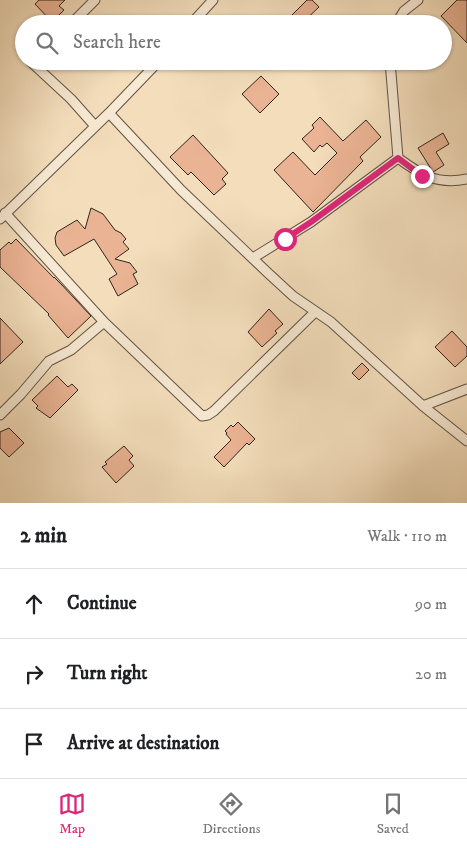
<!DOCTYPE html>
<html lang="en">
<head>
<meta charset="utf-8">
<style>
	:root { --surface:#fff; --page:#f6f6f6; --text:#202124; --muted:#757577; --line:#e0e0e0; --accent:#db2777 }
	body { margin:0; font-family:"IM FELL DW Pica",serif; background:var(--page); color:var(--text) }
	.stop { position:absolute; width:15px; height:15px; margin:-11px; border:4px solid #db2777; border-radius:50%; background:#fff }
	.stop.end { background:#db2777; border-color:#fff; box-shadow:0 1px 5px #0008 }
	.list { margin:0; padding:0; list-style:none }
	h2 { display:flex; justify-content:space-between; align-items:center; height:65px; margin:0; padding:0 20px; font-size:21px }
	h2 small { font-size:16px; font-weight:400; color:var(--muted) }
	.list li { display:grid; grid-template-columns:32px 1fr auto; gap:15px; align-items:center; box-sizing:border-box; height:70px; padding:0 20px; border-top:1px solid var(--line) }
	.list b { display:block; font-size:19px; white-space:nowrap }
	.list em { font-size:16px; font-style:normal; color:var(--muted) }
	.icon { flex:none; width:28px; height:28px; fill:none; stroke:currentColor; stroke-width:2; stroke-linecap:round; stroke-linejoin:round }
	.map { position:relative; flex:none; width:467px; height:503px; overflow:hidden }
	.search { position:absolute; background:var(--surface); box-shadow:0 1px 4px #0004; left:15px; right:15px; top:15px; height:55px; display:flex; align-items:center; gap:12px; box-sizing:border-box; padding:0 18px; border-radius:28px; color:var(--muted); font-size:19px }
	.sheet { height:275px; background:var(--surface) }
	nav { display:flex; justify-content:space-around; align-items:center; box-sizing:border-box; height:70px; border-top:1px solid var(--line); background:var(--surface); font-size:14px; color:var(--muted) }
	nav a { display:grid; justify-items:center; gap:2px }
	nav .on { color:var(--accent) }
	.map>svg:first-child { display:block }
	.building { fill:#eab393; stroke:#30251e }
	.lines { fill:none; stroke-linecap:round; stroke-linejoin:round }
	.street-casing { stroke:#615345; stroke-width:11 }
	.street { stroke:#f7e9d3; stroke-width:9 }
	.route { stroke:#db2777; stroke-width:6 }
</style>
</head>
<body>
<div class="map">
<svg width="467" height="503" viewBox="0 0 467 503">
	<rect width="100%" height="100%" fill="#f3ddbb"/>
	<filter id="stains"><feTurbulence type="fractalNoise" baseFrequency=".004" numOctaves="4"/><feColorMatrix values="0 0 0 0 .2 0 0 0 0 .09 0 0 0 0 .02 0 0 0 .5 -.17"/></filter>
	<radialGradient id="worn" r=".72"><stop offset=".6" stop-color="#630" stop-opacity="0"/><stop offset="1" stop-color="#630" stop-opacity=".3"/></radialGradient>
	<!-- building -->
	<path class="building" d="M39 0H65L59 6 64 10 52 22 35 4Z
		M307 0H312L319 7 301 24 292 15Z
		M457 0H467V43L441 16Z
		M261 76 279 94 260 113 242 94Z
		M320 117 343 141 366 120 381 137 360 157 363 161 313 212 274 170 293 152 315 175 337 153 327 143 322 147 320 145 314 152 302 139 314 128 312 125Z
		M443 133 449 144 436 152 444 165 433 172 418 148Z
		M193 135 228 173 222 179 226 184 214 195 191 172 188 175 170 157Z
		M91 208 103 214 115 230 121 233 126 239 123 242 129 249 115 259 130 263 137 272 133 274 138 284 118 296 109 279 117 274 94 239 64 256 56 245 55 238 57 232 77 220 85 229Z
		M16 239 54 278V277L60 283 91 316 68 338 48 315 49 314 0 267V250L9 242 11 244Z
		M269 309 283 324 275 331 277 333 262 347 248 332Z
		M0 318 23 342 0 364Z
		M452 331 467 347V356L455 367 435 347Z
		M362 363 369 370 359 380 352 373Z
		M57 376 68 387 72 384 78 390 50 418 36 408 38 406 32 400Z
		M238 422 255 439 249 445 247 443 224 467 214 457 231 440 226 434 227 433 225 431 231 425 233 427Z
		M9 428 24 443 9 457 0 448V432Z
		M124 446 133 456 129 460 134 466 116 483 102 467 107 464 105 462Z"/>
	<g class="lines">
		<!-- street casing -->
		<g class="street-casing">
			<path id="street" d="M71 24 95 0
				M191 24 213 0
				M396 24 404 11 418 0
				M30 61 71 99 95 126
				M109 113 181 190 268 273 293 296 331 322 423 406 467 441
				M398 158C421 175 437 185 467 179
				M5 213 104 322 202 416 208 415 214 411 315 312
				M0 219 109 113 159 61
				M253 258 311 222 398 158 390 61
				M423 406 467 389
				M0 415 21 394 49 361 71 350 104 322"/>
		</g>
		<!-- street -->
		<use href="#street" class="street"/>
	</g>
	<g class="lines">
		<!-- route -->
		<path class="route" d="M285 239 311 222 398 158 422 176"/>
	</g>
	<rect width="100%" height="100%" filter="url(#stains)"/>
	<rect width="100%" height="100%" fill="url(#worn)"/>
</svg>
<div class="stop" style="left:285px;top:239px"></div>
<div class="stop end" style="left:422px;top:176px"></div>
<div class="search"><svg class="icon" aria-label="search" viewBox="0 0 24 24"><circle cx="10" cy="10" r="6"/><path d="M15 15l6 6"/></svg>Search here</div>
</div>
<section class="sheet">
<h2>2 min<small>Walk · 110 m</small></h2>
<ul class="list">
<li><svg class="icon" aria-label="ahead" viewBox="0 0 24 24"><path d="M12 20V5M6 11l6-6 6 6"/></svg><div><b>Continue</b></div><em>90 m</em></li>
<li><svg class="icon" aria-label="right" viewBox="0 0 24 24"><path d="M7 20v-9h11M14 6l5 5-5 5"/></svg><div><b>Turn right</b></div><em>20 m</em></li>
<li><svg class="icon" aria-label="arrive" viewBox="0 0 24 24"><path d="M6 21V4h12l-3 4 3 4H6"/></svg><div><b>Arrive at destination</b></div></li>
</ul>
</section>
<nav>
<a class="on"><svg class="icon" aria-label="map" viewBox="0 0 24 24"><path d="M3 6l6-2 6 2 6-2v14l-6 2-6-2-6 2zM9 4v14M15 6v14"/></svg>Map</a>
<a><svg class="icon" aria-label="directions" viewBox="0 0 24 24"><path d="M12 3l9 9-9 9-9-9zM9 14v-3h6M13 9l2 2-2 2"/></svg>Directions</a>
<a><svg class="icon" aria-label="saved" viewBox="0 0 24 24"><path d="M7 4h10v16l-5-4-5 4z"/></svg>Saved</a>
</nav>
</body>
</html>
